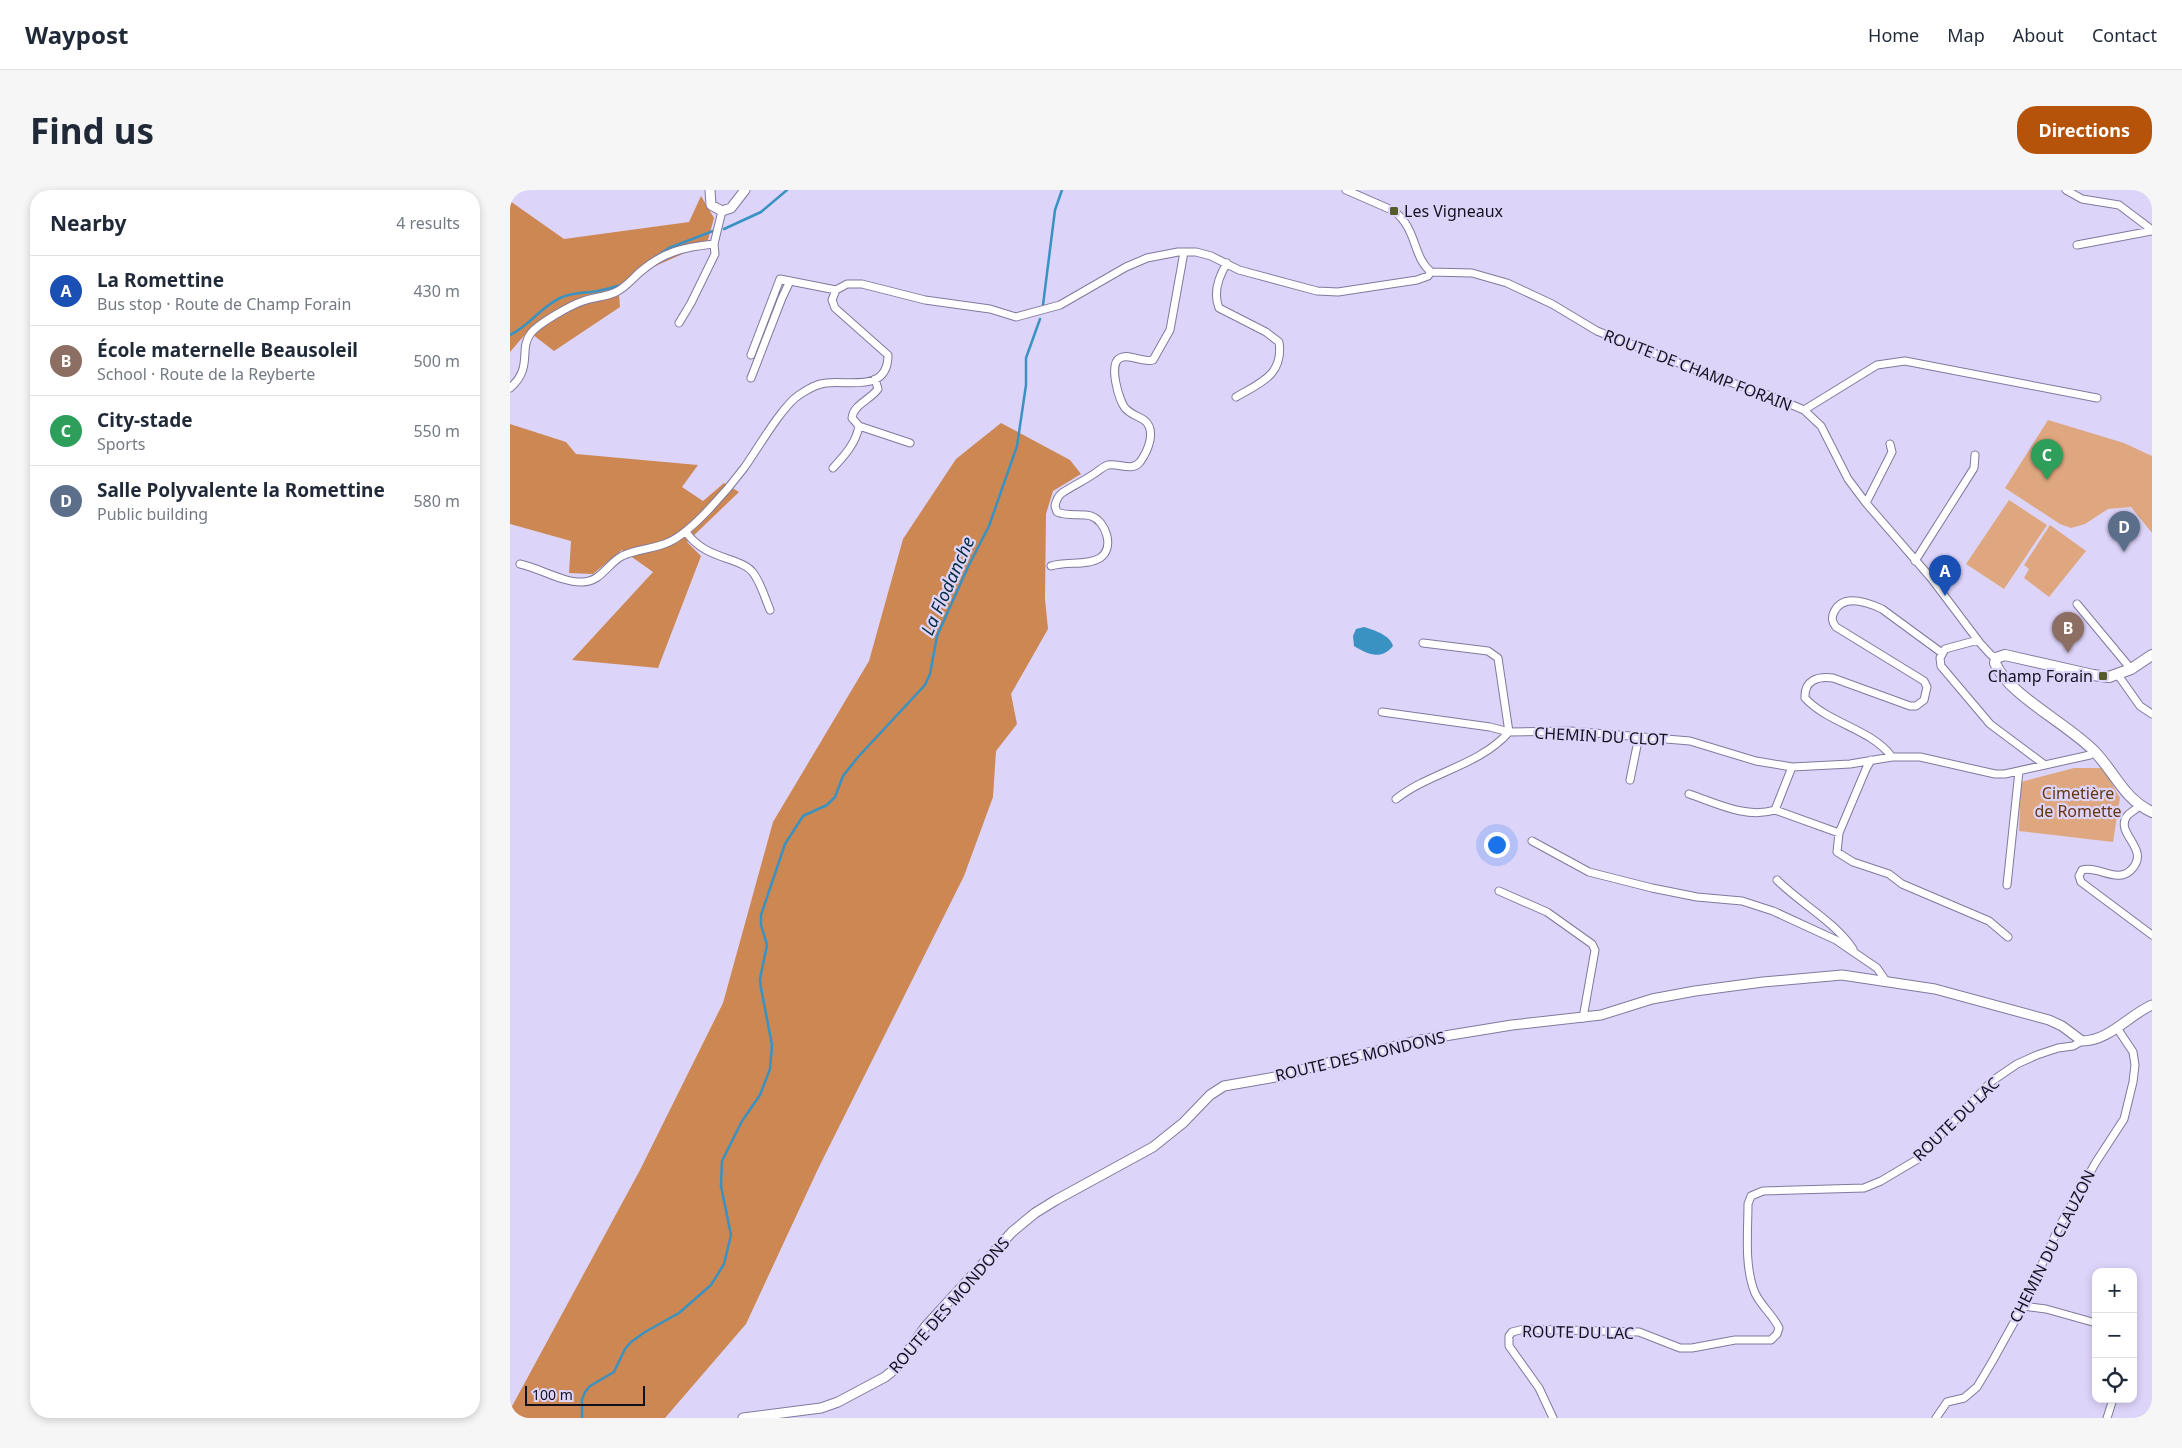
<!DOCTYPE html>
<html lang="en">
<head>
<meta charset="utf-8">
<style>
	:root { --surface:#fff; --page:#f6f6f7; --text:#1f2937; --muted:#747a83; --line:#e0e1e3; --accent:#b45309 }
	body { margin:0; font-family:"Noto Sans",sans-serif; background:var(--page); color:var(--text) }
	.controls { position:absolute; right:15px; bottom:15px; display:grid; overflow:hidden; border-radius:10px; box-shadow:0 2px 8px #0003 }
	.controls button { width:45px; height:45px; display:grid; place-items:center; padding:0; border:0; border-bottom:1px solid var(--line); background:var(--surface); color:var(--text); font:25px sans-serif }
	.scale { position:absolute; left:15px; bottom:12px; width:120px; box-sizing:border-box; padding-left:5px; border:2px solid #14111e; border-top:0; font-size:14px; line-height:18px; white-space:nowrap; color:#14111e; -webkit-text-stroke:4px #ddd4fa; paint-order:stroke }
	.you { position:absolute; left:986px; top:654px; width:18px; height:18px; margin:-12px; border:4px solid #fff; border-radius:50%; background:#1a73e8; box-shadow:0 0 0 8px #1a73e833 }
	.badge { display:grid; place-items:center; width:32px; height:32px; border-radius:50%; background:var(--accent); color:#fff; font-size:16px; font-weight:700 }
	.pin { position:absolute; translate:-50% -41px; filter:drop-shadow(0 1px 2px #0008) }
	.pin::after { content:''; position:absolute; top:26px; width:18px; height:15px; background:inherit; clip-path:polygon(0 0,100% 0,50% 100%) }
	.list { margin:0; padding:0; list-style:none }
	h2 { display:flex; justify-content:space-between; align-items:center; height:65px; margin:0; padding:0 20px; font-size:21px }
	h2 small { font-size:16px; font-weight:400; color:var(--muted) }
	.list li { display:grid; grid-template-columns:32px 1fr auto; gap:15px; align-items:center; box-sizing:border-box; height:70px; padding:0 20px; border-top:1px solid var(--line) }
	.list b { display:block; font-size:19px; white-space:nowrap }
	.list p { margin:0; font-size:16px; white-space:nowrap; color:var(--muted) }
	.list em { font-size:16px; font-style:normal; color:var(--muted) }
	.icon { flex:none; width:28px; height:28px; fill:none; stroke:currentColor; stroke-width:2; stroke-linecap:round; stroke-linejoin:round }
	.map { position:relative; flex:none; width:1642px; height:1228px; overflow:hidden; border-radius:20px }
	header { display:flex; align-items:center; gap:30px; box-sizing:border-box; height:70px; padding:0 25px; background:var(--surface); border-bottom:1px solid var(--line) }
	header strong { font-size:24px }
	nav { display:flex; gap:28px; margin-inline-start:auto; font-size:18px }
	.intro { display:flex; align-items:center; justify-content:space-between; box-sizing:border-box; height:120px; padding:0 30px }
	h1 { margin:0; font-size:35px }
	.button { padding:12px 22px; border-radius:20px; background:var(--accent); color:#fff; font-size:18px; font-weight:700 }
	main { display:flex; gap:30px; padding:0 30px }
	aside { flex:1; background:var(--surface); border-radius:20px; box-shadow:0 2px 8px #0003 }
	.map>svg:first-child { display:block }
	.green { fill:#dfa77f }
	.forest { fill:#cd8753 }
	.water { fill:#3992c2 }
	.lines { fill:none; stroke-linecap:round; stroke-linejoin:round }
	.stream { stroke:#3992c2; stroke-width:2.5 }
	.minor-casing { stroke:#81799c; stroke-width:9 }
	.tertiary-casing { stroke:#81799c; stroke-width:11 }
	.secondary-casing { stroke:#81799c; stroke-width:12 }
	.minor { stroke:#fff; stroke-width:7 }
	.tertiary { stroke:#fff; stroke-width:9 }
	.secondary { stroke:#fff; stroke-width:10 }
	.poi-dot { fill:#565d2b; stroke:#ddd4fa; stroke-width:2 }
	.labels { text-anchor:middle; stroke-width:4.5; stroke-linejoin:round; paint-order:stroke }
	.poi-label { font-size:16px; fill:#14111e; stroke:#ddd4fa; text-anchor:start }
	.street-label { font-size:16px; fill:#14111e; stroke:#ddd4fa }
	.park-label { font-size:16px; fill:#65360f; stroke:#ddd4fa }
	.water-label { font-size:18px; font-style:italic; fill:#052e42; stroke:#ddd4fa }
</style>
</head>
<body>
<header>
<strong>Waypost</strong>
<nav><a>Home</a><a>Map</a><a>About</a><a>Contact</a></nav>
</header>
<div class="intro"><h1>Find us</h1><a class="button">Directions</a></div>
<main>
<aside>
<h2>Nearby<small>4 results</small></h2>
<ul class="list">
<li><span class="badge" style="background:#1a4fb4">A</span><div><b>La Romettine</b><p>Bus stop · Route de Champ Forain</p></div><em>430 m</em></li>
<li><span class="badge" style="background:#8d6e63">B</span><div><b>École maternelle Beausoleil</b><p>School · Route de la Reyberte</p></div><em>500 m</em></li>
<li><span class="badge" style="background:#2e9e5b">C</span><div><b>City-stade</b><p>Sports</p></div><em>550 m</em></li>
<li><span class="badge" style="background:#5c6f8a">D</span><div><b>Salle Polyvalente la Romettine</b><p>Public building</p></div><em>580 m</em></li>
</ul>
</aside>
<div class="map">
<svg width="1642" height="1228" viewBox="0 0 1642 1228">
	<rect width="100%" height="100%" fill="#ddd4fa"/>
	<!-- green -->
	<path class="green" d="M1538 230 1614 253 1642 266V343L1621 317 1598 319 1575 334 1561 338 1550 334 1495 298Z
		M1499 310 1537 335 1494 399 1456 374Z
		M1540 335 1576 361 1539 407 1514 388 1519 379 1514 375Z
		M1564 578H1593L1610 608 1603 652 1509 641 1511 592Z"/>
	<!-- forest -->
	<path class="forest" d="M191 6 204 28 198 50 177 62 143 77 109 104 110 117 44 161 18 141 0 162V11L54 49 179 32Z
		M491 233 560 270 571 284 543 301 536 324 535 409 538 439 501 504 507 534 486 561 483 607 454 686 308 979 236 1134 155 1228H0V1220L130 980 213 813 263 632 359 471 393 349 446 269Z
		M0 234 56 252 66 264 188 275 172 297 193 311 214 293 229 302 177 352 191 366 148 478 62 470 143 382 112 360 83 384 59 383 61 351 0 334Z"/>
	<!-- water -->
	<path class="water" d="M854 437C864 440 880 445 883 456 871 471 857 464 844 456L843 446 846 439Z"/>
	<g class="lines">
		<!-- stream -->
		<path class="stream" d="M214 39 251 22 277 0
			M144 68 159 58 203 41
			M533 115 545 20 552 0
			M0 145C19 136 31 117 50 108 60 103 70 103 81 102 91 101 101 98 111 95
			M72 1228V1209L75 1202 80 1196 104 1182 115 1159 121 1152 135 1142 169 1123 201 1095 214 1074 221 1045 211 996 212 971 232 931 250 905 260 879 262 855 251 798 250 789 257 755 251 735V725L275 654 293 626 317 615 325 607 333 586 348 567 415 495 420 484 427 446 458 377 479 336 507 256 516 195V168L530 129"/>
		<!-- minor casing -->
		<g class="minor-casing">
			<path id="minor" d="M836 0 884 21C908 40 902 66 921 82L962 83 997 93 1042 114 1087 141 1202 186 1261 206 1294 220 1311 236 1338 289 1356 313 1421 388 1470 453 1481 465 1486 468
				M1556 0 1572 9 1609 15 1642 40
				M1567 55 1642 41
				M717 73C709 86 703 103 709 118L756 142 769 152C774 185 750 193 726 207
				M169 133 181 113 205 64 204 54 212 21
				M241 165 270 89 326 100
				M241 188 272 108 280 91
				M365 189 368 199C360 210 343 215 342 228L349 236 400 253
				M0 198C24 177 8 159 21 143 29 133 61 115 73 111 84 107 96 107 106 102 116 97 122 89 130 82 153 62 174 57 204 54
				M1294 220 1367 175 1395 171 1587 208
				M323 278C335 265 346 253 349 236
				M1356 313 1382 262 1380 254
				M176 342C196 371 232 366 244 384 251 394 255 408 260 420
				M1405 371 1464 278 1465 265
				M10 374C29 378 54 393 72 392 91 392 97 374 112 366 126 359 145 359 159 352 182 342 219 298 234 278 247 260 272 216 289 205 297 200 305 194 316 193 339 190 378 203 378 165L325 118 322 110 326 100 337 94H352L415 110 480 119 506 127 550 115 616 77 637 68 668 62H686L701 66 729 80 807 101 828 102 907 90 918 86 921 82
				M541 376C556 371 577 376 590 368 605 358 596 331 581 326 570 323 558 327 547 322L545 316C546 311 548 306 552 303 564 295 576 290 588 281 591 279 594 276 598 275 609 273 622 282 630 272 638 261 647 240 634 230 628 226 620 224 615 218 609 210 598 174 610 168 620 163 632 173 643 170L660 140 674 62
				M1567 414 1621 479
				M1468 450 1435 459 1430 468 1431 476 1480 534 1535 575 1580 565 1585 562
				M1608 485 1630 516 1642 524
				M872 522 980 537 999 542 988 468 978 461 913 453
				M1382 567C1360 538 1319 534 1295 508 1294 490 1308 486 1323 488L1400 516H1406L1414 510 1417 497 1414 491 1326 437C1322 432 1321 428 1324 422 1333 403 1357 412 1372 419L1432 463
				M1361 570 1356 579 1329 643 1327 662 1343 672 1379 684 1392 694 1479 731 1498 747
				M1120 590 1129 546
				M1179 604C1206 613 1236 629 1265 620L1282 577 1340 574 1382 567H1410L1485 584H1495L1535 575
				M886 609C920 582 969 576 999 542L1060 541 1180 551 1246 571 1282 577
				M1629 616C1626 620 1620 622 1617 626 1604 644 1642 659 1621 680 1607 694 1587 675 1572 680L1569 686 1571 692 1642 745
				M1265 620 1329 643
				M1022 651 1079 682 1142 698 1187 707 1232 711 1263 721 1326 750 1367 778 1376 791
				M1267 690C1291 714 1324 731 1343 759
				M1497 695 1509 581
				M989 701 1037 722 1082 754 1085 760 1073 828
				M1513 1116 1536 1119 1586 1133
				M1043 1228 1029 1198 999 1156V1146L1002 1142 1014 1139 1129 1142 1170 1158H1182L1225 1150H1261L1267 1144 1269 1138C1263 1125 1251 1116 1245 1103 1234 1076 1238 1042 1238 1014L1241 1006 1253 1001 1354 998 1371 991 1408 969 1482 891 1507 874 1527 865 1548 858 1563 856 1572 851
				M1426 1228 1437 1212 1454 1208 1467 1197 1482 1172 1513 1116 1549 1037 1586 972 1614 929 1623 892 1625 875 1623 862 1607 838
				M1597 1228 1603 1209"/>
		</g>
		<!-- tertiary casing -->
		<g class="tertiary-casing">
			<path id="tertiary" d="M200 0 201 15 212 21 221 18 235 0
				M233 1228 311 1218 328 1212 375 1187 386 1178 416 1136 502 1042 525 1023 546 1010 643 957 673 933 700 905 714 896 771 886 805 876 910 850 1002 835 1091 825 1142 809 1185 801 1253 792 1332 785 1425 799 1539 830 1552 836 1572 851C1599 851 1619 825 1642 815"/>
		</g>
		<!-- secondary casing -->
		<g class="secondary-casing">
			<path id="secondary" d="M1642 465 1621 479 1599 487 1583 485 1495 465 1486 468 1485 473C1498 505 1560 535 1585 562 1605 583 1614 609 1642 622"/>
		</g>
		<!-- minor -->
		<use href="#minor" class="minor"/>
		<!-- tertiary -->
		<use href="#tertiary" class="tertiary"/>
		<!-- secondary -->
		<use href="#secondary" class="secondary"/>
	</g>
	<!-- markers -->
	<g class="poi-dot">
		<rect x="879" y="16" width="10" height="10" rx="2.5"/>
		<rect x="1588" y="481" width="10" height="10" rx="2.5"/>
	</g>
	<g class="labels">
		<!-- poi labels -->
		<g class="poi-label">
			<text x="894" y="27">Les Vigneaux</text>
			<text x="1583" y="492" text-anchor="end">Champ Forain</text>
		</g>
		<!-- street labels -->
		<g class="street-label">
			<text transform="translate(1188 180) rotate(21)" y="6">ROUTE DE CHAMP FORAIN</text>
			<text transform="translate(1091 546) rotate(3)" y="6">CHEMIN DU CLOT</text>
			<text transform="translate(850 866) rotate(-13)" y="6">ROUTE DES MONDONS</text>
			<text transform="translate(1446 929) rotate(-44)" y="6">ROUTE DU LAC</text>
			<text transform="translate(1542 1056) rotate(-63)" y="6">CHEMIN DU CLAUZON</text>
			<text transform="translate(439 1115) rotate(-49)" y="6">ROUTE DES MONDONS</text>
			<text transform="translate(1068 1142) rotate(1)" y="6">ROUTE DU LAC</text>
		</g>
		<!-- park labels -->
		<g class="park-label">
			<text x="1568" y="609">Cimetière<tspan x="1568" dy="18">de Romette</tspan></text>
		</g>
		<!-- water labels -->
		<g class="water-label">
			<text transform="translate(438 396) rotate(-66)" y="6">La Flodanche</text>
		</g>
	</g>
</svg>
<div class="controls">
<button>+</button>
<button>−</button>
<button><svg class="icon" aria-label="locate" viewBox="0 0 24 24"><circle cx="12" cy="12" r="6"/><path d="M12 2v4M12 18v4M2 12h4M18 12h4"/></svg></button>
</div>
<div class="scale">100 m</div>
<div class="you"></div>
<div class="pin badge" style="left:1435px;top:406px;background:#1a4fb4">A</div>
<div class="pin badge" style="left:1558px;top:463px;background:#8d6e63">B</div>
<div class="pin badge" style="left:1537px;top:290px;background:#2e9e5b">C</div>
<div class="pin badge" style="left:1614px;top:362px;background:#5c6f8a">D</div>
</div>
</main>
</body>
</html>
